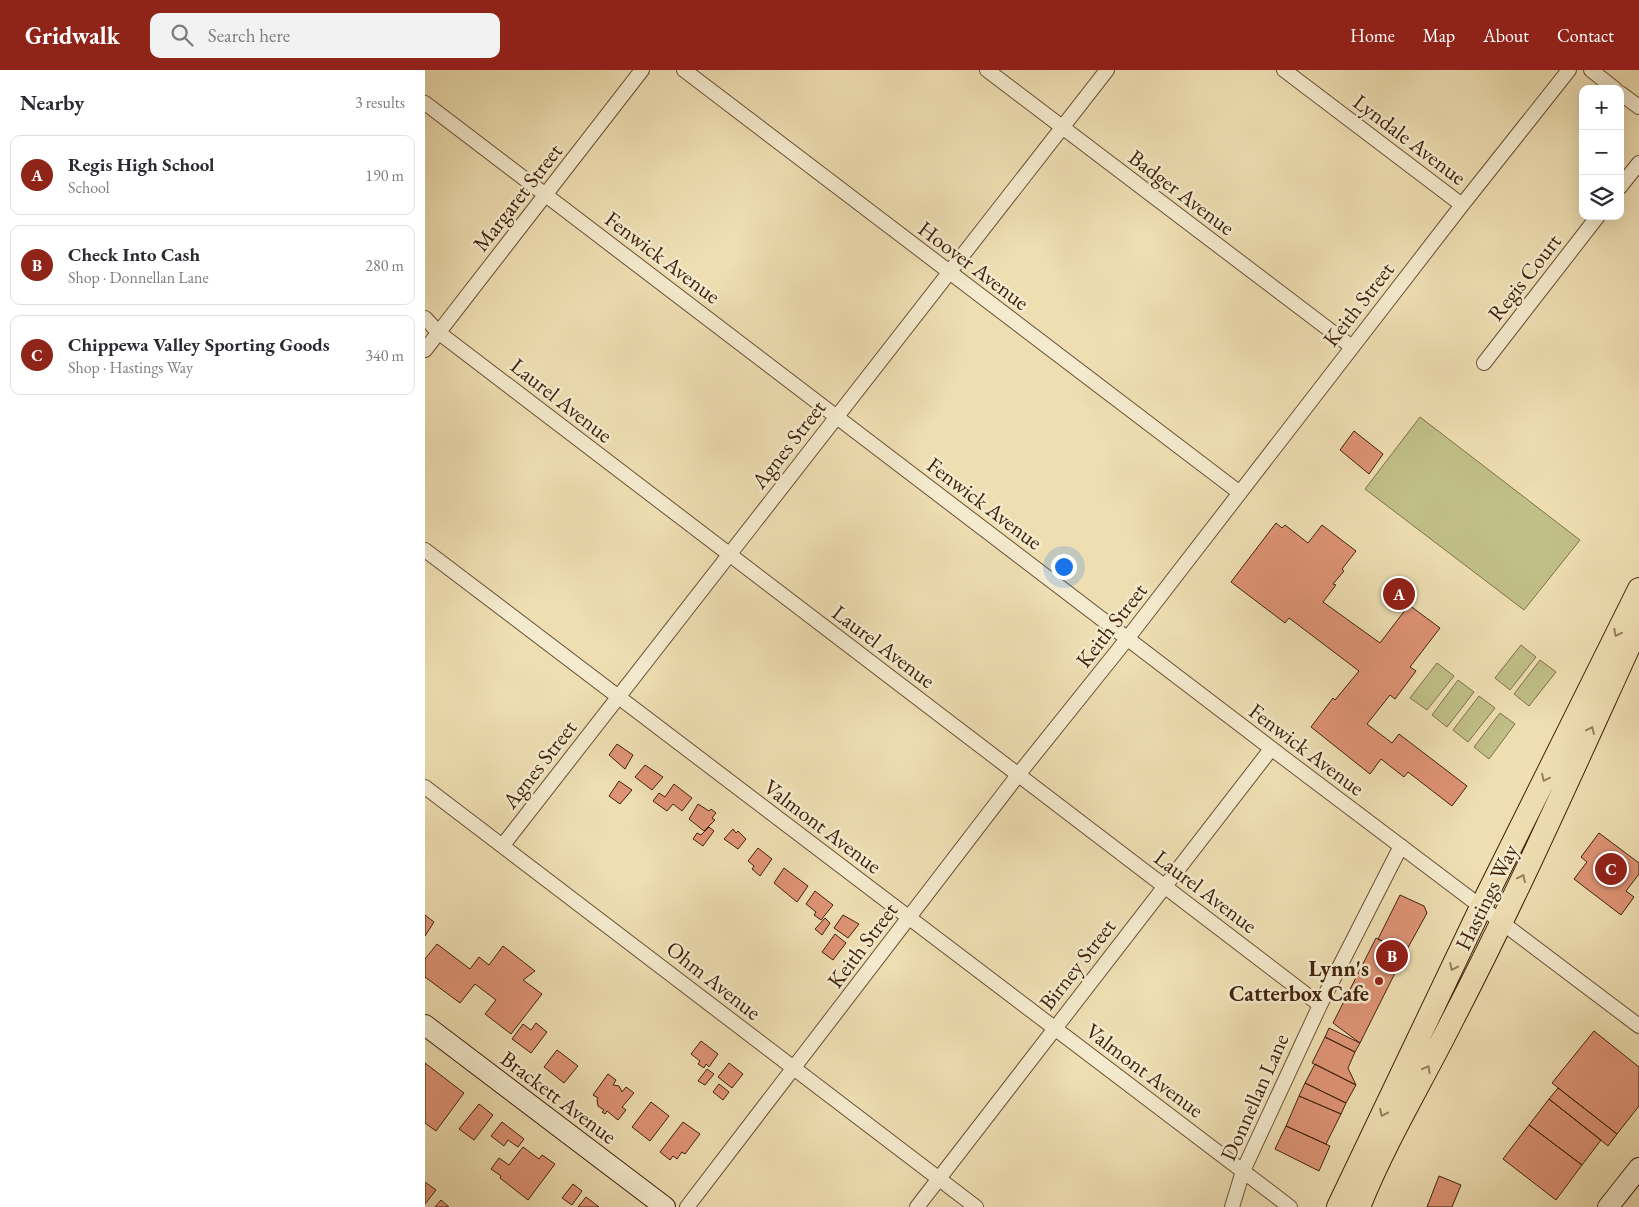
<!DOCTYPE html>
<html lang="en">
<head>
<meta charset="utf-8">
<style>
	:root { --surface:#fff; --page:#f2f2f3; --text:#2b2b33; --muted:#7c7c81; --line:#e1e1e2; --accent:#8f2418 }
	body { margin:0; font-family:"EB Garamond",serif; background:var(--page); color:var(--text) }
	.controls { position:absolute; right:15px; top:15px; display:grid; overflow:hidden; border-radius:10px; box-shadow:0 5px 20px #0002 }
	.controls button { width:45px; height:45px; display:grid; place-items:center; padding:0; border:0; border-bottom:1px solid var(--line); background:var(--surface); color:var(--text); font:25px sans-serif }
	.you { position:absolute; left:638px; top:496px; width:18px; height:18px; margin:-12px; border:4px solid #fff; border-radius:50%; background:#1a73e8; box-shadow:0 0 0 8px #1a73e833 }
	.badge { display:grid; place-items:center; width:32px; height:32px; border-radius:50%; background:var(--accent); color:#fff; font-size:16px; font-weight:700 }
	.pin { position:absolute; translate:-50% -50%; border:2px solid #fff; box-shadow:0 1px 5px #0006 }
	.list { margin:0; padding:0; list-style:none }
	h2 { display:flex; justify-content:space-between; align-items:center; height:65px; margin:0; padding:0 20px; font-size:21px }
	h2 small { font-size:16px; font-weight:400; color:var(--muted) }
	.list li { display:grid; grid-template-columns:32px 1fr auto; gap:15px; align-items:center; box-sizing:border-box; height:80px; margin:0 10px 10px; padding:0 10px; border:1px solid var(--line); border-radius:10px }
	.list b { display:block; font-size:19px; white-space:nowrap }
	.list p { margin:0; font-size:16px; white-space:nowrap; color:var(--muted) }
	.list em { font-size:16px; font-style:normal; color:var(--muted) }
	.icon { flex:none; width:28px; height:28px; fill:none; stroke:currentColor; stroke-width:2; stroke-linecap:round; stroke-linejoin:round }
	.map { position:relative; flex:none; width:1214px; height:1137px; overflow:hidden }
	header { display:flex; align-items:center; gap:30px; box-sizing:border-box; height:70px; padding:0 25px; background:var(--accent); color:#fff }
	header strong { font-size:24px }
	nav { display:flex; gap:28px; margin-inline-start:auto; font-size:18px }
	.search { width:350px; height:45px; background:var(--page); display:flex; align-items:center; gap:12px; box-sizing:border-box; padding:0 18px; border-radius:10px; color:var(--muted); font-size:19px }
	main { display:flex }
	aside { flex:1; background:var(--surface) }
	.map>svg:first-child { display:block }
	.green { fill:#c0bf87; stroke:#80704a }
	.building { fill:#de9375; stroke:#40210c }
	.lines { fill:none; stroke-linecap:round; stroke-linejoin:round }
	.street-casing { stroke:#6c5036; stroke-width:16 }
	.secondary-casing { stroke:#40210c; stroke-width:22 }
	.primary-casing { stroke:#40210c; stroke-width:24 }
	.street { stroke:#f4eacd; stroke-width:14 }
	.secondary { stroke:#f4eacd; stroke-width:20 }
	.primary { stroke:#eedeb2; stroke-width:22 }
	.oneway { stroke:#97805f }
	.poi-dot { fill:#8f2418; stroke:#f4eacd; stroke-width:2 }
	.labels { text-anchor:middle; stroke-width:5; stroke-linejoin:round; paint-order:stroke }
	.street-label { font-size:22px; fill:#40210c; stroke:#f4eacd }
	.poi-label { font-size:22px; font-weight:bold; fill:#40210c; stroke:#f4eacd; text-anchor:end }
</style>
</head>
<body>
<header>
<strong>Gridwalk</strong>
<div class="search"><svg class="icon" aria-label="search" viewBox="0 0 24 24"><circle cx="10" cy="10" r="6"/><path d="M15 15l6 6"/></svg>Search here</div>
<nav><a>Home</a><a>Map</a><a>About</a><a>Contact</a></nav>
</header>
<main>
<aside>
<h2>Nearby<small>3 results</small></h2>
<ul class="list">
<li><span class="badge">A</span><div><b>Regis High School</b><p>School</p></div><em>190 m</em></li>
<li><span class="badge">B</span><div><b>Check Into Cash</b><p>Shop · Donnellan Lane</p></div><em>280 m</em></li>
<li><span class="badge">C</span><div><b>Chippewa Valley Sporting Goods</b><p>Shop · Hastings Way</p></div><em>340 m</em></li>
</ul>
</aside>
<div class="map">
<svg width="1214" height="1137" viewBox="0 0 1214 1137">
	<rect width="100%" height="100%" fill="#eedeb2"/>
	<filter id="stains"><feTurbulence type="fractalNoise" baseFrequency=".004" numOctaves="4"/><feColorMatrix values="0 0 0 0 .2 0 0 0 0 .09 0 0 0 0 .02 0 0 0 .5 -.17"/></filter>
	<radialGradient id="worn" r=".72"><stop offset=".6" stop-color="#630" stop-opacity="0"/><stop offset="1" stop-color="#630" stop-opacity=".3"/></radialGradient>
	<!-- green -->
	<path class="green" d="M995 347 1155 470 1099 540 940 419Z
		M1096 575 1111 587 1085 620 1070 608Z
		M1115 590 1131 602 1104 636 1089 624Z
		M1012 593 1029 606 1002 640 985 628Z
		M1033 610 1049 622 1022 657 1007 645Z
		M1054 626 1070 638 1043 672 1028 660Z
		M1075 643 1090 654 1064 689 1049 677Z"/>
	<!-- building -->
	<path class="building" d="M929 361 958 384 944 404 915 380Z
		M851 453 857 458 860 455 883 473 897 455 931 481 917 499 919 501 908 514 911 515 898 532 955 573 984 535 1015 558 985 597 991 601 970 629 965 625 942 654 967 673 974 664 1042 716 1027 736 983 702 979 707 956 689 945 704 886 657 908 628 910 630 934 601 864 548 860 553 806 512Z
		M192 674 208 685 200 699 184 685Z
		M220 695 238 707 227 720 210 707Z
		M194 711 207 720 195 734 184 726Z
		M249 714 267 728 257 741 248 734 242 741 228 731 234 723 240 727Z
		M273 734 284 741 286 739 291 743 287 748 290 750 279 761 264 749Z
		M284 757 289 761 278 776 268 769 272 763 276 765Z
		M308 759 311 763 313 761 321 769 313 779 299 769Z
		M1174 763 1214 793V804L1201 821 1209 827 1196 845 1149 809 1162 792 1156 787Z
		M333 778 347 789 335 806 327 799 329 796 323 791Z
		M359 798 383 816 372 832 349 813Z
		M390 821 408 835 396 850 389 845 391 842 381 834Z
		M975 825 999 836 1002 843 980 883 953 869Z
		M0 845 9 852 0 866Z
		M418 845 434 854 423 868 409 858Z
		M400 848 405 853 397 865 390 859Z
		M410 864 421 873 408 890 397 882Z
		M951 868 980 883 935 973 908 953Z
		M12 874 45 899 54 887 64 895 78 876 110 901 98 910 117 924 86 964 60 944 71 930 50 914 35 933 0 907V889Z
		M111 953 122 962 106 983 87 969 98 954 106 960Z
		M904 958 935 973 930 982 900 967Z
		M1169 961 1214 997V1036L1192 1064 1127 1013Z
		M900 967 930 982 923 998 931 1015 887 993Z
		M276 971 293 984 284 997 281 994 279 998 273 994 275 991 266 984Z
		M132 980 153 996 139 1013 119 997Z
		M0 993 39 1023 11 1061 0 1053Z
		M304 993 318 1004 307 1018 293 1007Z
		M890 994 931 1015 921 1033 880 1013Z
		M282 999 289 1004 280 1015 273 1011Z
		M183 1004 191 1010 188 1015 194 1016 197 1022 201 1017 209 1023 197 1037 201 1040 193 1050 182 1041 180 1044 177 1042 179 1040 173 1036 172 1030 173 1028 168 1025Z
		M880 1013 921 1033 916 1044 874 1026Z
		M294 1014 304 1022 298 1030 288 1022Z
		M1133 1018 1192 1064 1183 1076 1124 1029Z
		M874 1026 916 1044 901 1074 861 1056Z
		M1124 1029 1176 1070 1157 1095 1104 1055Z
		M226 1032 244 1046 225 1071 207 1057Z
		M54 1034 68 1045 49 1070 34 1059Z
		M77 1052 99 1069 93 1077 83 1070 79 1076 66 1066Z
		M258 1052 275 1064 260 1084 257 1082 252 1089 248 1086 245 1090 235 1082Z
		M1104 1055 1157 1095 1131 1130 1078 1089Z
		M861 1056 905 1076 894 1101 850 1079Z
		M98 1077 114 1089 117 1085 130 1094 103 1130 75 1108 76 1106 66 1099 74 1088 84 1095Z
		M1014 1106 1036 1115 1027 1137H1002Z
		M0 1112 11 1120 0 1134Z
		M148 1114 157 1121 147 1135 137 1128Z
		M161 1127 174 1137H153Z
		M16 1130 24 1137H10Z"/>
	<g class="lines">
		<!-- street casing -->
		<g class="street-casing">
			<path id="street" d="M259 0 815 423
				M562 0 927 277
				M859 0 1037 135
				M1166 0 1190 19
				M1195 23 1214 37
				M0 33 859 688 1214 956
				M1195 117 1214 93
				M0 248 13 262 895 935
				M0 280 217 0
				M1059 293 1173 146
				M0 480 865 1137
				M0 717 551 1137
				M78 775 682 0
				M262 1137 593 705 702 569 1037 135 1144 0
				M492 1137 846 679
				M807 1137 818 1101 895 935 976 776"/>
		</g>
		<!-- secondary casing -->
		<g class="secondary-casing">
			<path id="secondary" d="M0 955 240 1137
				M1183 1137 1214 1098"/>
		</g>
		<!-- primary casing -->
		<g class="primary-casing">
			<path id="primary" d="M913 1137 1056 837 1214 519
				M934 1137C960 1072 996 1013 1027 951 1094 822 1153 688 1214 555"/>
		</g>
		<!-- street -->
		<use href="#street" class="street"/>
		<!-- secondary -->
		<use href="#secondary" class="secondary"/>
		<!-- primary -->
		<use href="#primary" class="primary"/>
	</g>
	<!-- one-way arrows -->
	<defs><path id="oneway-chevron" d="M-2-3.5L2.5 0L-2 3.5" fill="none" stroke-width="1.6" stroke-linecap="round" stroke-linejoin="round" transform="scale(1.25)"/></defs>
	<g class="oneway">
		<use href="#oneway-chevron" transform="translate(1192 563) rotate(117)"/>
		<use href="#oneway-chevron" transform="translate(1166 660) rotate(-65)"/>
		<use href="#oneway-chevron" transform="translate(1120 708) rotate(116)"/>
		<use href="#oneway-chevron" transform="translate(1097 808) rotate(-65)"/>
		<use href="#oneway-chevron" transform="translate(1028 897) rotate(115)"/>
		<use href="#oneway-chevron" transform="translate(1002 999) rotate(-61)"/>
		<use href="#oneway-chevron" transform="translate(958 1043) rotate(115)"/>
	</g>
	<!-- markers -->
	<circle class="poi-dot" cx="954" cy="911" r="5"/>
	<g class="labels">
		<!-- street labels -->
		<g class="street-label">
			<text transform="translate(985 69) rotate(37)" y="8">Lyndale Avenue</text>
			<text transform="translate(757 122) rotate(37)" y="8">Badger Avenue</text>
			<text transform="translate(92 127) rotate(-52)" y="8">Margaret Street</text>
			<text transform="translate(238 187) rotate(37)" y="8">Fenwick Avenue</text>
			<text transform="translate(549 195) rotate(37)" y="8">Hoover Avenue</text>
			<text transform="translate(1099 207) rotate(-52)" y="8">Regis Court</text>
			<text transform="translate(933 234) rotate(-52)" y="8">Keith Street</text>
			<text transform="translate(137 330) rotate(38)" y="8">Laurel Avenue</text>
			<text transform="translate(363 374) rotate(-52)" y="8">Agnes Street</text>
			<text transform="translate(560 433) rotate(37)" y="8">Fenwick Avenue</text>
			<text transform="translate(686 555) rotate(-52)" y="8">Keith Street</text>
			<text transform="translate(459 576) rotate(37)" y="8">Laurel Avenue</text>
			<text transform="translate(882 679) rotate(37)" y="8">Fenwick Avenue</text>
			<text transform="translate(114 694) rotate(-52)" y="8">Agnes Street</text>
			<text transform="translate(398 756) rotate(37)" y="8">Valmont Avenue</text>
			<text transform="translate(781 821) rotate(37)" y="8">Laurel Avenue</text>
			<text transform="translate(1061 827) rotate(-64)" y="8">Hastings Way</text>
			<text transform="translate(437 875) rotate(-53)" y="8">Keith Street</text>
			<text transform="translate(652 894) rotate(-52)" y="8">Birney Street</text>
			<text transform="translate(289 910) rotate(38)" y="8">Ohm Avenue</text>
			<text transform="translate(720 1000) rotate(37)" y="8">Valmont Avenue</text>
			<text transform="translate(134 1027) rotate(37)" y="8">Brackett Avenue</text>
			<text transform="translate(829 1027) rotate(-66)" y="8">Donnellan Lane</text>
		</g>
		<!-- poi labels -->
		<g class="poi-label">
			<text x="944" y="906">Lynn's<tspan x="944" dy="25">Catterbox Cafe</tspan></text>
		</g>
	</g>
	<rect width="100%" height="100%" filter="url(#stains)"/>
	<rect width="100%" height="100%" fill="url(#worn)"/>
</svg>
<div class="controls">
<button>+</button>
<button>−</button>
<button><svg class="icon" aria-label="layers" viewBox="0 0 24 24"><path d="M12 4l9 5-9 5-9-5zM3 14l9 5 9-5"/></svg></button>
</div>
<div class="you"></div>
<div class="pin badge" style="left:974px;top:524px">A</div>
<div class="pin badge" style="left:967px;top:886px">B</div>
<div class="pin badge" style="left:1186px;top:799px">C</div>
</div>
</main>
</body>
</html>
